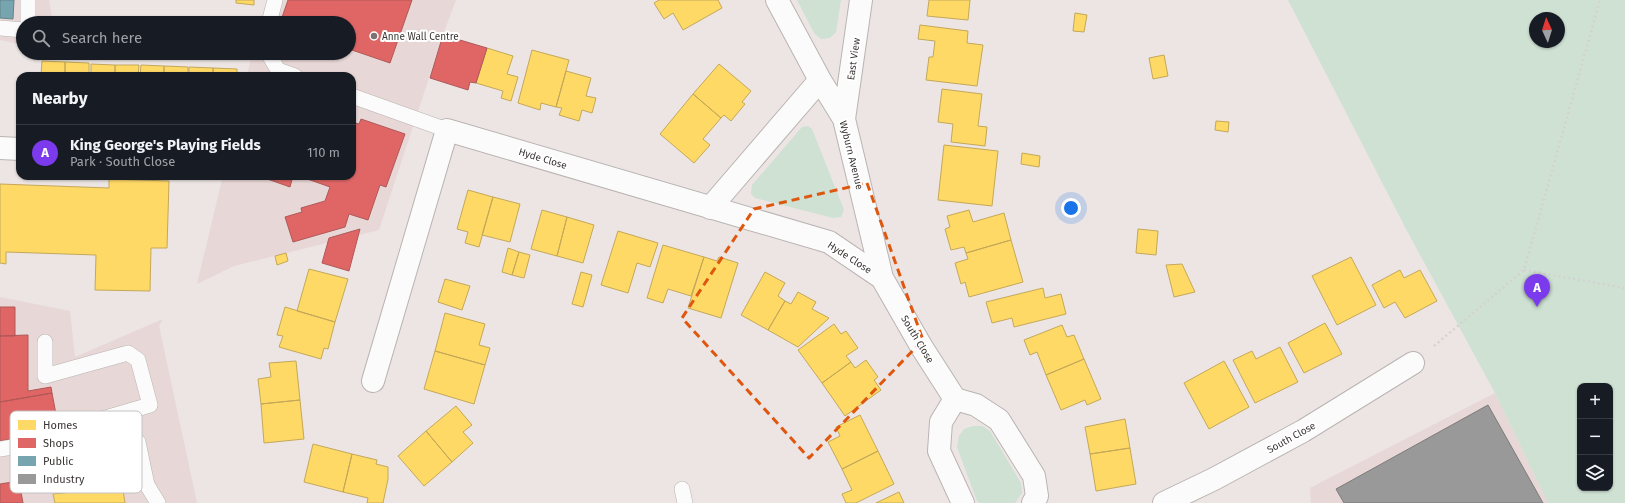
<!DOCTYPE html>
<html lang="en">
<head>
<meta charset="utf-8">
<style>
	:root { --surface:#171b24; --page:#20242c; --text:#f1f3f6; --muted:#9ea1a6; --line:#363941; --accent:#7c3aed }
	body { margin:0; font-family:"Fira Sans",sans-serif; background:var(--page); color:var(--text) }
	.controls { position:absolute; right:12px; bottom:12px; display:grid; overflow:hidden; border-radius:8px; box-shadow:0 1px 3px #0004 }
	.controls button { width:36px; height:36px; display:grid; place-items:center; padding:0; border:0; border-bottom:1px solid var(--line); background:var(--surface); color:var(--text); font:20px sans-serif }
	.compass { position:absolute; left:1529px; top:12px; width:36px; height:36px; border-radius:50%; background:var(--surface); box-shadow:0 1px 3px #0004; rotate:356deg }
	.you { position:absolute; left:1071px; top:208px; width:14px; height:14px; margin:-10px; border:3px solid #fff; border-radius:50%; background:#1a73e8; box-shadow:0 0 0 6px #1a73e833 }
	.badge { display:grid; place-items:center; width:26px; height:26px; border-radius:50%; background:var(--accent); color:#fff; font-size:13px; font-weight:700 }
	.pin { position:absolute; translate:-50% -33px; filter:drop-shadow(0 1px 2px #0008) }
	.pin::after { content:''; position:absolute; top:21px; width:14px; height:12px; background:inherit; clip-path:polygon(0 0,100% 0,50% 100%) }
	.list { margin:0; padding:0; list-style:none }
	h2 { display:flex; justify-content:space-between; align-items:center; height:52px; margin:0; padding:0 16px; font-size:17px }
	h2 small { font-size:13px; font-weight:400; color:var(--muted) }
	.list li { display:grid; grid-template-columns:26px 1fr auto; gap:12px; align-items:center; box-sizing:border-box; height:56px; padding:0 16px; border-top:1px solid var(--line) }
	.list b { display:block; font-size:15px; white-space:nowrap }
	.list p { margin:0; font-size:13px; white-space:nowrap; color:var(--muted) }
	.list em { font-size:13px; font-style:normal; color:var(--muted) }
	.icon { flex:none; width:22px; height:22px; fill:none; stroke:currentColor; stroke-width:2; stroke-linecap:round; stroke-linejoin:round }
	.map { position:relative; flex:none; width:1625px; height:503px; overflow:hidden }
	.search { position:absolute; background:var(--surface); box-shadow:0 1px 3px #0004; left:16px; top:16px; width:340px; height:44px; display:flex; align-items:center; gap:10px; box-sizing:border-box; padding:0 14px; border-radius:22px; color:var(--muted); font-size:15px }
	.panel { position:absolute; background:var(--surface); box-shadow:0 1px 3px #0004; left:16px; top:72px; width:340px; height:108px; border-radius:12px }
	.map>svg:first-child { display:block }
	.built { fill:#e7d7d6 }
	.green { fill:#cee1d3; fill-rule:evenodd }
	.homes { fill:#ffd966; stroke:#c4a858 }
	.shops { fill:#e06666; stroke:#af5858 }
	.public { fill:#76a5af; stroke:#65848b }
	.industry { fill:#999; stroke:#7d7b7b }
	.lines { fill:none; stroke-linecap:round; stroke-linejoin:round }
	.lane-casing { stroke:#b9b4b2; stroke-width:16 }
	.street-casing { stroke:#b9b4b2; stroke-width:24 }
	.path { stroke:#d4d2d1; stroke-width:2.5; stroke-dasharray:2 3; stroke-linecap:butt }
	.lane { stroke:#fcfbfb; stroke-width:15 }
	.street { stroke:#fcfbfb; stroke-width:22 }
	.marked { fill:none; stroke:#df570e; stroke-width:3; stroke-dasharray:8 5; stroke-linejoin:round }
	.poi-dot { fill:#7a7373; stroke:#fff; stroke-width:1.5 }
	.labels { text-anchor:middle; stroke-width:4; stroke-linejoin:round; paint-order:stroke }
	.poi-label { font-size:10px; fill:#3c3636; stroke:#fff; text-anchor:start }
	.street-label { font-size:10px; fill:#3c3636; stroke:#fff }
	.key { fill:#fff; stroke:#c4c3c3; stroke-width:1 }
	.key-label { font-size:11px; fill:#3c3636 }
</style>
</head>
<body>
<div class="map">
<svg width="1625" height="503" viewBox="0 0 1625 503">
	<rect width="100%" height="100%" fill="#ece5e4"/>
	<!-- built -->
	<path class="built" d="M0 0H49L53 23H23V45L0 40Z
		M267 0H456L444 32 379 230 234 266 197 284 223 176H352V76H247L252 53H349V23H260Z
		M0 297 70 311 75 357 163 319 159 326 197 503H0Z
		M1495 393 1548 503H1311L1310 488Z"/>
	<!-- green -->
	<path class="green" d="M797 0H841L836 32 830 38 821 39 814 33Z
		M1288 0H1625V503H1548L1495 393 1406 229ZM1535 18H1559V42H1535ZM1580 386H1610V488H1580Z
		M808 126 812 129 844 210 841 217 833 218 755 198 751 194 752 185 802 127Z
		M973 426H982L990 431 1021 483 1022 493 1015 503H979L977 501 957 447 959 436 964 429Z"/>
	<!-- homes -->
	<path class="homes" d="M236 0H254V5L236 3Z
		M659 0H718L722 8 683 30 673 13 664 19 654 3Z
		M929 0H970L968 20 927 16Z
		M1075 13 1087 15 1084 32 1073 31Z
		M920 25 968 31 967 43 983 45 977 86 926 80 929 57H933L935 41 918 39Z
		M487 48 513 56 507 74 518 77 511 101 501 98 503 91 476 83Z
		M532 50 569 60 556 107 541 103 540 110 518 103Z
		M1164 55 1168 76 1153 79 1149 58Z
		M42 61 65 62V76H41Z
		M65 62 89 63V76H65Z
		M91 64 115 65V76H91Z
		M719 64 751 91 742 102 745 104 731 121 724 115 721 118 693 94Z
		M115 65H139L138 76H115Z
		M141 65 164 66V76H140Z
		M164 66 188 67V76H164Z
		M189 67 213 68V76H189Z
		M213 68 237 69V76H213Z
		M566 71 591 78 586 96 596 98 592 113 582 110 579 121 559 115 562 108 556 107Z
		M942 89 982 94 978 126 987 127 985 146 951 142 953 124 938 122Z
		M693 94 721 118 703 139 710 145 694 163 660 134Z
		M1216 121 1229 122 1228 132 1215 130Z
		M944 145 998 151 992 206 938 200Z
		M1022 153 1040 156 1039 167 1021 164Z
		M109 179 169 181 167 248H151L150 291 95 290 96 255 6 252V264L0 263V184L109 188Z
		M468 190 493 197 479 247 465 243 468 232 457 229Z
		M493 197 520 204 510 242 482 235Z
		M542 210 567 217 557 256 531 249Z
		M969 210 973 222 1004 213 1011 240 966 253 964 247 951 250 945 229 950 227 947 216Z
		M567 217 594 225 583 263 557 256Z
		M1138 229 1158 231 1156 255 1136 253Z
		M618 231 658 243 650 267 637 263 628 293 601 285Z
		M1011 240 1023 282 969 297 965 282 961 284 955 263 968 259 966 253Z
		M663 245 704 257 691 296 668 289 663 303 647 298Z
		M508 248 519 252 512 275 502 272Z
		M519 252 530 255 524 278 512 275Z
		M286 253 288 261 277 265 275 256Z
		M704 257 717 261 719 257 738 263 721 318 688 308Z
		M1351 257 1376 305 1337 325 1312 276Z
		M1182 264 1195 292 1174 297 1166 265Z
		M309 269 348 279 335 322 297 311Z
		M1400 270 1404 278 1420 270 1437 301 1405 318 1395 302 1384 308 1372 285Z
		M581 272 592 275 583 307 572 304Z
		M765 272 785 283 778 296 785 301 768 330 741 315Z
		M445 279 470 286 462 310 438 302Z
		M1043 288 1045 298 1061 294 1066 314 1014 327 1012 318 992 323 986 302Z
		M798 292 816 302 812 309 829 318 798 347 768 330 785 301 791 304Z
		M285 307 335 322 328 349 324 348 321 359 279 347 283 336 277 335Z
		M445 313 485 324 479 345 490 348 485 365 435 351Z
		M1325 323 1342 354 1304 373 1288 343Z
		M834 324 841 334 846 331 858 348 846 356 851 362 822 383 798 350Z
		M1062 325 1067 337 1074 335 1084 359 1046 375 1037 352 1030 355 1024 340Z
		M1280 347 1298 382 1255 403 1233 360 1252 351 1256 359Z
		M435 351 485 365 474 404 424 389Z
		M1084 359 1101 399 1087 405 1085 400 1061 410 1046 375Z
		M866 360 878 377 874 380 881 390 845 416 822 383 851 362 855 368Z
		M296 361 300 400 261 404 258 379 271 377 269 363Z
		M1224 361 1249 407 1209 429 1184 383Z
		M300 400 304 439 264 443 261 404Z
		M456 406 472 425 463 432 473 443 452 462 426 431Z
		M860 415 878 451 842 469 828 442 840 436 836 427Z
		M1125 419 1130 448 1090 454 1085 427Z
		M426 431 452 462 424 486 398 456Z
		M115 437 125 503H55L53 494 65 493 63 482 70 481 64 445Z
		M313 444 352 454 343 492 304 482Z
		M1130 448 1136 484 1096 491 1090 454Z
		M878 451 894 484 856 503H846L842 494 852 490 842 469Z
		M352 454 377 460 376 464 388 467V479L383 503H367L368 498 343 492Z
		M899 492 904 503H876Z"/>
	<!-- shops -->
	<path class="shops" d="M288 0H412L390 63 349 49V23H280Z
		M443 35 487 48 476 83 470 82 468 90 430 78Z
		M361 119 405 134 386 187 380 185 368 220 349 214 345 227 293 242 285 217 302 212 301 208 325 201 330 187 299 176H352V122L359 124Z
		M259 176H293L290 187Z
		M360 229 349 271 322 263 329 238Z
		M0 307H15V336H0Z
		M28 335V391L51 387 52 393 0 402V336Z
		M52 393 59 430 0 441V402Z
		M19 481 23 503H0V484Z"/>
	<!-- public -->
	<path class="public" d="M0 0H14L13 19 0 18Z"/>
	<!-- industry -->
	<path class="industry" d="M1488 405 1543 503H1344L1336 489Z"/>
	<g class="lines">
		<!-- lane casing -->
		<g class="lane-casing">
			<path id="lane" d="M28 23V0
				M269 23 275 0
				M0 28 23 30
				M268 53 278 70 295 76
				M352 96 447 130
				M138 442 147 485 158 503
				M0 449 44 442 61 431 150 405 138 360 128 353 45 376V342
				M682 489 685 503"/>
		</g>
		<!-- street casing -->
		<g class="street-casing">
			<path id="street" d="M777 0 820 80 844 119 882 278 921 346 955 399 941 422 939 451 963 503
				M844 119 861 0
				M0 148 20 149
				M710 208 820 80
				M373 381 447 130 829 242 882 278
				M955 399 976 405 999 420 1034 476 1037 496 1033 503
				M1164 503 1214 479 1303 431 1413 363"/>
		</g>
		<!-- path -->
		<path class="path" d="M1524 270 1625 288
			M1434 346 1524 270 1600 0"/>
		<!-- lane -->
		<use href="#lane" class="lane"/>
		<!-- street -->
		<use href="#street" class="street"/>
	</g>
	<!-- marked area -->
	<path class="marked" d="M867 183 923 340 809 458 682 318 754 209Z"/>
	<!-- markers -->
	<circle class="poi-dot" cx="374" cy="36" r="4"/>
	<g class="labels">
		<!-- poi labels -->
		<g class="poi-label">
			<text x="382" y="40">Anne Wall Centre</text>
		</g>
		<!-- street labels -->
		<g class="street-label">
			<text transform="translate(853 59) rotate(-82)" y="4">East View</text>
			<text transform="translate(852 155) rotate(76)" y="4">Wyburn Avenue</text>
			<text transform="translate(543 158) rotate(17)" y="4">Hyde Close</text>
			<text transform="translate(850 257) rotate(33)" y="4">Hyde Close</text>
			<text transform="translate(918 339) rotate(59)" y="4">South Close</text>
			<text transform="translate(1291 437) rotate(-29)" y="4">South Close</text>
		</g>
	</g>
	<!-- legend -->
	<rect x="10" y="411" width="132" height="82" rx="6" class="key"/>
	<rect x="18" y="420" width="18" height="10" fill="#ffd966"/>
	<rect x="18" y="438" width="18" height="10" fill="#e06666"/>
	<rect x="18" y="456" width="18" height="10" fill="#76a5af"/>
	<rect x="18" y="474" width="18" height="10" fill="#999"/>
	<g class="key-label">
		<text x="43" y="429">Homes</text>
		<text x="43" y="447">Shops</text>
		<text x="43" y="465">Public</text>
		<text x="43" y="483">Industry</text>
	</g>
</svg>
<div class="controls">
<button>+</button>
<button>−</button>
<button><svg class="icon" aria-label="layers" viewBox="0 0 24 24"><path d="M12 4l9 5-9 5-9-5zM3 14l9 5 9-5"/></svg></button>
</div>
<svg class="compass" viewBox="-18 -18 36 36"><path d="M0-13l5 13h-10z" fill="#e53935"/><path d="M0 13l5-13h-10z" fill="#9ea1a6"/></svg>
<div class="you"></div>
<div class="pin badge" style="left:1537px;top:307px">A</div>
<div class="search"><svg class="icon" aria-label="search" viewBox="0 0 24 24"><circle cx="10" cy="10" r="6"/><path d="M15 15l6 6"/></svg>Search here</div>
<section class="panel">
<h2>Nearby<small></small></h2>
<ul class="list">
<li><span class="badge">A</span><div><b>King George's Playing Fields</b><p>Park · South Close</p></div><em>110 m</em></li>
</ul>
</section>
</div>
</body>
</html>
